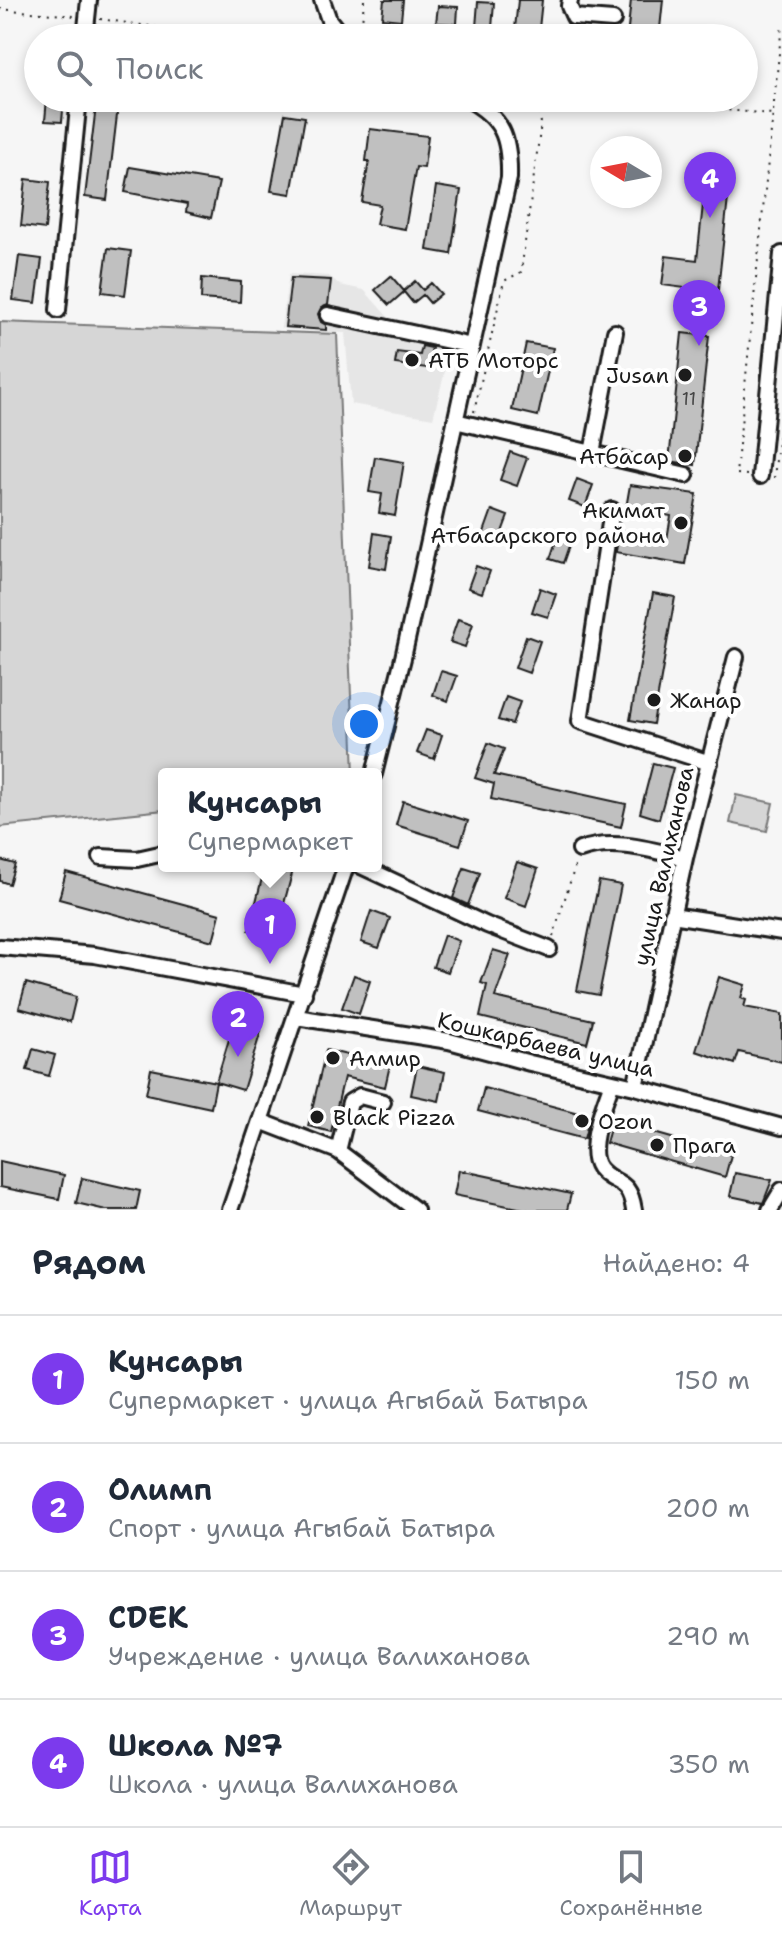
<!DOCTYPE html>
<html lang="ru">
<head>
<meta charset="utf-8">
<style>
	:root { --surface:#fff; --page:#f6f6f7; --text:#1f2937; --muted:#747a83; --line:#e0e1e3; --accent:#7c3aed }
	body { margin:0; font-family:"Shantell Sans",sans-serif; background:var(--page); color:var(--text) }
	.compass { position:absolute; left:590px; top:136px; width:72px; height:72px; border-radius:50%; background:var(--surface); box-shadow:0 4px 12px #0003; rotate:280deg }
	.you { position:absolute; left:364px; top:724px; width:28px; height:28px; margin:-20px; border:6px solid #fff; border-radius:50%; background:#1a73e8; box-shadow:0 0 0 12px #1a73e833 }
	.badge { display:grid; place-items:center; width:52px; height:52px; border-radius:50%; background:var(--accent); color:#fff; font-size:26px; font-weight:700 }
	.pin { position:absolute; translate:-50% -66px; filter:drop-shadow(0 2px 4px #0008) }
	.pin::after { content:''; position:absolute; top:42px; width:28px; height:24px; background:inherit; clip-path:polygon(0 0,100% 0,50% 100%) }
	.popup { position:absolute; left:158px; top:768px; width:224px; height:104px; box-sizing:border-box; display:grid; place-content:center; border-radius:8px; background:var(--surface); filter:drop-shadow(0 2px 6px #0005); font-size:26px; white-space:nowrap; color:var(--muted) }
	.popup b { font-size:30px; color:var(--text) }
	.popup::after { content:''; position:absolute; left:50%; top:100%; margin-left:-16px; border:16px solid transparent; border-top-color:var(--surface) }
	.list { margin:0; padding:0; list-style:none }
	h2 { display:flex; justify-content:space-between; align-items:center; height:104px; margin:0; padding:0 32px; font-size:34px }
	h2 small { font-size:26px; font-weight:400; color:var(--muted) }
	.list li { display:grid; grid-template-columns:52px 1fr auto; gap:24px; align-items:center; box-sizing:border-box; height:128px; padding:0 32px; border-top:2px solid var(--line) }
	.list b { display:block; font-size:30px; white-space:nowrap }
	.list p { margin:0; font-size:26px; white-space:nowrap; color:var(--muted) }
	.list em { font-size:26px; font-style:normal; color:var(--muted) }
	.icon { flex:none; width:44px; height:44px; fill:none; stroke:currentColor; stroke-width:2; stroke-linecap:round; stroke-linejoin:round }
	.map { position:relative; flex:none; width:782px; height:1210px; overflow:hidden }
	.search { position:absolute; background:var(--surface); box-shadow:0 4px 12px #0003; left:24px; right:24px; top:24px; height:88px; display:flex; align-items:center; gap:20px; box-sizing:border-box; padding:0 28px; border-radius:44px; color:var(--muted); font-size:30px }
	.sheet { height:616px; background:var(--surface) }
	nav { display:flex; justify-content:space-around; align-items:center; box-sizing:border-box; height:112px; border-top:2px solid var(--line); background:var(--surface); font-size:22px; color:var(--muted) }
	nav a { display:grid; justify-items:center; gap:4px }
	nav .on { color:var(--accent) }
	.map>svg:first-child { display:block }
	.built { fill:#e6e6e6 }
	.green { fill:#d6d6d6; stroke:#797979; stroke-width:2 }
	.building { fill:#c0c0c0; stroke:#1c1c1c; stroke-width:2 }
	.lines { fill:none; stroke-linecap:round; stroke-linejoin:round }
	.minor-casing { stroke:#1c1c1c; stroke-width:20 }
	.path { stroke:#1c1c1c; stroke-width:2; stroke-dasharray:2 6; stroke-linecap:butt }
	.minor { stroke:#fff; stroke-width:14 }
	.poi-dot { fill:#1c1c1c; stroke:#fff; stroke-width:3 }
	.labels { text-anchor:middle; stroke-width:8; stroke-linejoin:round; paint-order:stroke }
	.number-label { font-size:18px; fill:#454545 }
	.poi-label { font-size:22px; fill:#1c1c1c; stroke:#fff; text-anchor:start }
	.street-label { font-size:22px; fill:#1c1c1c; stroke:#fff }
</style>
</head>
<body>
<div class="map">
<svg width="782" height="1210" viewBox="0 0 782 1210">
	<rect width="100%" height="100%" fill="#f6f6f6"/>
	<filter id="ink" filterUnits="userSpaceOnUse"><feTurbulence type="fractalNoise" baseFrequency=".0125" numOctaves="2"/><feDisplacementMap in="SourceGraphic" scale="16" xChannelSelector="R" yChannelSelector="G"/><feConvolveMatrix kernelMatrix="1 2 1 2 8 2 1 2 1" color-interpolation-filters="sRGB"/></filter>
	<g filter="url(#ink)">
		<!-- built -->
		<path class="built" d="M289 274 329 276 340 285 364 290 395 325 454 336 433 418 351 404 345 333 281 328Z"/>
		<!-- green -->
		<path class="green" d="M0 322 337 334 354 774H164V810L0 827Z
			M736 795 773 803 767 831 730 823Z"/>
		<!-- building -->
		<path class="building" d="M384 0H403L401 20 382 18Z
			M518 0H542L538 38H514Z
			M631 0H663L659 38H627Z
			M478 2 494 3 492 28 476 27Z
			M438 6 458 7 457 24 436 23Z
			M47 98H64L62 122 45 121Z
			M97 98H119L107 200 85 197Z
			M285 114 305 117 291 194 271 191Z
			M370 129 428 136 424 168 416 167 405 229 376 224 380 205 362 202 369 161H366Z
			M130 167 219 182 211 218 186 212 187 204 125 192Z
			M26 179 50 182 45 229 21 226Z
			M436 186 461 190 451 254 427 250Z
			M705 186 729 189 716 308 691 305 693 289 662 285 666 256 697 260Z
			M108 248 131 251 125 295 102 292Z
			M19 256 42 259 36 303 13 300Z
			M391 276 404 291 415 281 423 290 431 283 441 294 430 303 423 295 413 303 404 292 389 305 375 290Z
			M202 278 241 282 240 302 201 299Z
			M291 278 331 280 328 305 321 308 318 314 321 322 326 325V330L285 327Z
			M682 333 709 336 695 465 669 461Z
			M526 343 553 348 538 416 512 410Z
			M422 346 432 348 427 368 395 364 397 352 420 355Z
			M510 452 527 458 517 486 500 480Z
			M375 457 404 462 395 516 379 513 382 494 369 492Z
			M577 479 593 485 585 507 569 501Z
			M630 485 697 494 685 564 616 552 619 530 667 539 671 516 626 508Z
			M492 510 508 516 499 540 483 535Z
			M559 532 572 537 563 563 550 559Z
			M374 533 391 536 386 569 369 566Z
			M476 566 490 571 482 593 468 588Z
			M540 588 556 594 548 617 532 612Z
			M653 593 675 597 653 724 630 720Z
			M458 619 473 624 465 647 450 642Z
			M526 636 540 641 529 673 515 668Z
			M441 671 457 676 448 701 433 695Z
			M506 697 520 702 512 724 498 720Z
			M426 730 442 735 434 759 417 753Z
			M488 743 504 749 494 775 626 804 621 827 491 799 494 784 475 778Z
			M653 763 673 768 659 819 640 813Z
			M403 801 468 821 460 845 396 825Z
			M0 860 15 864 9 884 0 881Z
			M517 862 538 869 526 906 504 898Z
			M265 866 293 870 275 937 249 930Z
			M464 868 480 873 468 905 453 898Z
			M66 872 220 914 213 941 59 899Z
			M599 881 621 885 599 995 577 991Z
			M371 911 390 918 379 948 361 942Z
			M444 935 459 941 448 972 433 967Z
			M493 950 510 955 495 997 593 1020 587 1043 480 1017 487 985 481 983Z
			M354 975 370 981 359 1014 342 1008Z
			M719 977 745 985 741 998 746 1000 744 1007 782 1014V1062L739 1052 735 1064 696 1051Z
			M26 983 76 997 70 1022 19 1008Z
			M234 1023 261 1031 243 1090 216 1082Z
			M33 1049 55 1055 49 1076 27 1070Z
			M326 1050 390 1065 385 1087 344 1077 331 1132 308 1126Z
			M417 1066 445 1072 439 1101 411 1095Z
			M151 1069 216 1082 211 1108 146 1094Z
			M484 1088 590 1116 584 1139 478 1111Z
			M612 1121 731 1155 725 1177 606 1143Z
			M0 1161 64 1175 59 1199 0 1187Z
			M459 1170 571 1194 567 1210H528L454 1195Z
			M735 1173 772 1180 763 1203 730 1196Z
			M82 1178 140 1191 136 1210H106L76 1203Z"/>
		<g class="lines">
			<!-- minor casing -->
			<g class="minor-casing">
				<path id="minor" d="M322 0 329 20 343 38
					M570 0 569 6 574 17 613 20
					M85 38 89 0
					M58 310 79 98
					M328 315 472 346
					M455 421 686 475
					M592 453 615 332
					M760 476 782 254
					M612 510 580 721 710 763
					M374 774 403 658 509 178C510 137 503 118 466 98
					M580 850C613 838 652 850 685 858
					M101 857 137 859 164 853
					M361 866 487 925 549 949
					M672 915 782 932
					M0 947 95 955 304 994
					M296 1017 449 1041 530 1063 635 1087 782 1127
					M612 1082C605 1102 585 1149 599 1168 614 1187 629 1176 634 1210
					M635 1087 685 858 736 657
					M260 1121 338 1151 416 1210
					M338 1151 350 1102 360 1096 383 1102
					M230 1210 346 866
					M770 1210 782 1190"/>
			</g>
			<!-- path -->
			<path class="path" d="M364 0 362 23 370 35 380 38
				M0 9 74 16
				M100 19 234 38
				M585 98 772 114
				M474 412 504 281 521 272 541 123 539 111 525 98
				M747 475 736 474 782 24
				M774 478 782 406
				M553 937 576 863"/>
			<!-- minor -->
			<use href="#minor" class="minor"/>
		</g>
	</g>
	<!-- markers -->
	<g class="poi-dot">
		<circle cx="412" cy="360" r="8"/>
		<circle cx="685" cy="375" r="8"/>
		<circle cx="685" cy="456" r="8"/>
		<circle cx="681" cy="523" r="8"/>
		<circle cx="654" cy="700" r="8"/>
		<circle cx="333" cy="1058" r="8"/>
		<circle cx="317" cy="1117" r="8"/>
		<circle cx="582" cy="1121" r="8"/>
		<circle cx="657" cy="1145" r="8"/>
	</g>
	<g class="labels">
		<!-- number labels -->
		<g class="number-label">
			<text x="689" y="405">11</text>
		</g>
		<!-- poi labels -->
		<g class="poi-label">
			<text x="428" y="368">АТБ Моторс</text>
			<text x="669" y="383" text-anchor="end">Jusan</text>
			<text x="669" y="464" text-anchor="end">Атбасар</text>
			<text x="665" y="518" text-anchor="end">Акимат<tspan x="665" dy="25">Атбасарского района</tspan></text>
			<text x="670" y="708">Жанар</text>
			<text x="349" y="1066">Алмир</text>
			<text x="333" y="1125">Black Pizza</text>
			<text x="598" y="1129">Ozon</text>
			<text x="673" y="1153">Прага</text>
		</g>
		<!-- street labels -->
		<g class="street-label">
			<text transform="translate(663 866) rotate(-77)" y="8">улица Валиханова</text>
			<text transform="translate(546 1044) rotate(13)" y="8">Кошкарбаева улица</text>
		</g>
	</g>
</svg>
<svg class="compass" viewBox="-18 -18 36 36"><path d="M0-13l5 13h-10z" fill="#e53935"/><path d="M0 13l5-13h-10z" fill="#747a83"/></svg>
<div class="you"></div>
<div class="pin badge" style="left:270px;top:964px">1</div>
<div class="popup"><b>Кунсары</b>Супермаркет</div>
<div class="pin badge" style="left:238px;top:1057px">2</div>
<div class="pin badge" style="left:699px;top:346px">3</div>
<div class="pin badge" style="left:710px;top:218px">4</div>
<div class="search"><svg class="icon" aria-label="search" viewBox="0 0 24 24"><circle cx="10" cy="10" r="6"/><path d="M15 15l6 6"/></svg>Поиск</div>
</div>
<section class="sheet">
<h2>Рядом<small>Найдено: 4</small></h2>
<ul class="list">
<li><span class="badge">1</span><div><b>Кунсары</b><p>Супермаркет · улица Агыбай Батыра</p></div><em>150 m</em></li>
<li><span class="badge">2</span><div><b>Олимп</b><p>Спорт · улица Агыбай Батыра</p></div><em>200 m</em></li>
<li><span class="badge">3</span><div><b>CDEK</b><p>Учреждение · улица Валиханова</p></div><em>290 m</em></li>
<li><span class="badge">4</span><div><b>Школа №7</b><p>Школа · улица Валиханова</p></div><em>350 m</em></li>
</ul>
</section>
<nav>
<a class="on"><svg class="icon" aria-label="map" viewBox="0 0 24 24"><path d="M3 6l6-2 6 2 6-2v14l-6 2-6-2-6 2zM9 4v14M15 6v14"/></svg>Карта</a>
<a><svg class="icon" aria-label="directions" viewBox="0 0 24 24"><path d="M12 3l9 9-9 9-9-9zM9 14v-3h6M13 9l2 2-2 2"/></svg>Маршрут</a>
<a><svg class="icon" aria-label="saved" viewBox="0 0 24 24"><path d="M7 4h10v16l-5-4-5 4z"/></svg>Сохранённые</a>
</nav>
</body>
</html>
